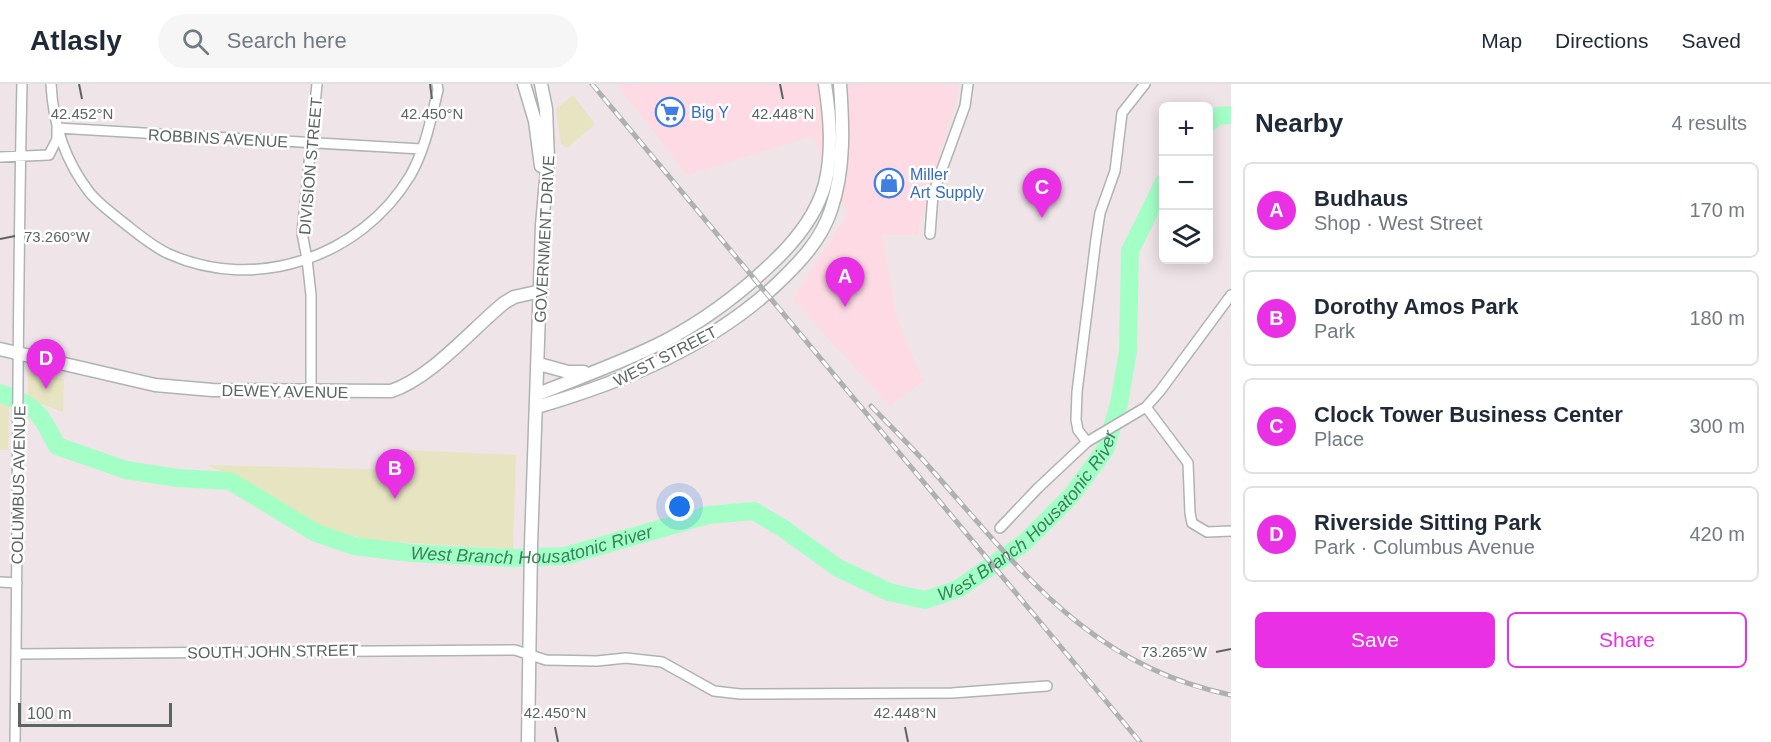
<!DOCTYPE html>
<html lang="en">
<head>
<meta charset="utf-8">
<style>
	:root { --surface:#fff; --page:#f6f6f7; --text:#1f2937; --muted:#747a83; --line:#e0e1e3; --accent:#e930e4 }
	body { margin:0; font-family:Helvetica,sans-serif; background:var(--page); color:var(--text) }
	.controls { position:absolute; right:18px; top:18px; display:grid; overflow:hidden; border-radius:9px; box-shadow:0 3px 15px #0003 }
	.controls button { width:54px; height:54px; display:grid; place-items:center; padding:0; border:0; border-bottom:2px solid var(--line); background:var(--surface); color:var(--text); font:30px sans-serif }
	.scale { position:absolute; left:18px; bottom:15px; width:154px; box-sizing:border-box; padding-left:6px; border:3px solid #5c6561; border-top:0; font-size:16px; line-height:21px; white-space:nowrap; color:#5c6561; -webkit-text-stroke:4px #fff; paint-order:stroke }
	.you { position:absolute; left:680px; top:423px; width:21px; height:21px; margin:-15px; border:4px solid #fff; border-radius:50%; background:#1a73e8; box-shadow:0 0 0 9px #1a73e833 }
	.badge { display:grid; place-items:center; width:39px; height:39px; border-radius:50%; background:var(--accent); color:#fff; font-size:20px; font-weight:700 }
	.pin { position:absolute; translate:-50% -50px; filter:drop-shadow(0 2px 3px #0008) }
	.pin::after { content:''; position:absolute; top:32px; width:21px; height:18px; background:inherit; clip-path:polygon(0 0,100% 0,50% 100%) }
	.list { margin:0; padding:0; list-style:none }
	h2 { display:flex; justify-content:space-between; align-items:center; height:78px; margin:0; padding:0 24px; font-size:26px }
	h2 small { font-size:20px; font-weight:400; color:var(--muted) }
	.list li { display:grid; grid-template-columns:39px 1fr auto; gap:18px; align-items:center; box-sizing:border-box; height:96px; margin:0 12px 12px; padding:0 12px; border:2px solid var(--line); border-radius:9px }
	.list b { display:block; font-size:22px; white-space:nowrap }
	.list p { margin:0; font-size:20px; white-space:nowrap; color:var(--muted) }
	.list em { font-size:20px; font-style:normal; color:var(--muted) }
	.actions { display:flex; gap:12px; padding:18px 24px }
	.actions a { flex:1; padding:14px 0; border:2px solid var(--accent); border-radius:9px; text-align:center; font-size:21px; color:var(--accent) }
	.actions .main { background:var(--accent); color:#fff }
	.icon { flex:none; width:33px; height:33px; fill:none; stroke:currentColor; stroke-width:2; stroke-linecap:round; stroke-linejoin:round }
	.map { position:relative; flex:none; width:1231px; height:658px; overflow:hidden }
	header { display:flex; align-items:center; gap:36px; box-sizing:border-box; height:84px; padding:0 30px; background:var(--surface); border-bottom:2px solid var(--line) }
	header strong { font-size:28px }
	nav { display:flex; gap:33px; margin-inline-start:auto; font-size:21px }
	.search { width:420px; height:54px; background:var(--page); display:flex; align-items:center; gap:15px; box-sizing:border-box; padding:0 21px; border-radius:33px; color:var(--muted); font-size:22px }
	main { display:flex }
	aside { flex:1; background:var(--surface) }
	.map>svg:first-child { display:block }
	.commercial { fill:#fedae4 }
	.green { fill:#e6e4c1 }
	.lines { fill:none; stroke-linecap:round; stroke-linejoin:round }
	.river { stroke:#a4ffc7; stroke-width:18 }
	.minor-casing { stroke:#adb4b2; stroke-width:12 }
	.tertiary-casing { stroke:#adb4b2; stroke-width:15 }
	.minor { stroke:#fff; stroke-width:9 }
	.tertiary { stroke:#fff; stroke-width:12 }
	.rail-casing { stroke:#afb1b0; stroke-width:5 }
	.rail { stroke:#fff; stroke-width:3; stroke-dasharray:9; stroke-linecap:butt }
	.ticks { fill:none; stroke:#5c6561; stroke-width:2 }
	.labels { text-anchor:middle; stroke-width:5; stroke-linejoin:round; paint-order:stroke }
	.shop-label { font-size:16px; fill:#366cbe; stroke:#fff; text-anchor:start }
	.street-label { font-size:16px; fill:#5c6561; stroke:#fff }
	.water-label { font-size:18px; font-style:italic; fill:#338559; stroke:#fff }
	.ticks-label { font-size:15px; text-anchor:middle; fill:#5c6561; stroke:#fff; stroke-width:5; stroke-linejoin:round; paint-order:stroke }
</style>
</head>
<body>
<header>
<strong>Atlasly</strong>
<div class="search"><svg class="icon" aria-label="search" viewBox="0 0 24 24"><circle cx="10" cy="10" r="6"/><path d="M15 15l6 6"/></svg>Search here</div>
<nav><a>Map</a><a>Directions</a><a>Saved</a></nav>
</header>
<main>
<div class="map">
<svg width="1231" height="658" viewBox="0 0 1231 658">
	<rect width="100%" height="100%" fill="#efe4e7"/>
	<!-- commercial -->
	<path class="commercial" d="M617 0H958V8L917 151H882L897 235 923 297 890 322 793 215 848 130 812 52 687 91Z"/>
	<!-- green -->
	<path class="green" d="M573 11 595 40 567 64 561 60 556 25Z
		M28 285 64 295 63 328 28 315Z
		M0 315 9 317 8 366H0Z
		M405 366 516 371 513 465 379 457 333 448 306 437 257 403 207 381 404 386Z"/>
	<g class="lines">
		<!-- river -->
		<g class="river">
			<path d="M1208 39 1218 32 1231 31"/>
			<path id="s1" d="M0 309C37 323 39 327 57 362L126 386 178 394 230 397 316 449 354 462 411 469 512 474 565 472 708 431 754 427 784 445 838 484 889 508 925 516 958 505 1024 459 1071 412 1105 366 1119 320 1128 267 1130 167 1164 98"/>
		</g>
		<!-- minor casing -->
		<g class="minor-casing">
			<path id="minor" d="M51 0C53 40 65 77 90 109 99 120 113 130 124 139 138 150 153 163 169 170 256 209 361 173 410 92 425 66 431 35 438 6L437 0
				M0 73 49 71 57 55V44L421 65
				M930 150 933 110 965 22 968 0
				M311 307V211L307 175 302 149 317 0
				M1146 323 1188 379 1190 429 1192 439 1207 448 1231 447
				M1087 358 1078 346 1076 336 1077 308 1096 155 1100 129 1115 87 1122 29 1145 0
				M1000 444 1038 404 1087 358 1146 323 1160 307 1231 211
				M0 498 17 499
				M16 570 515 566 546 576 597 577 626 574 662 578 714 607 740 610 952 609 1047 602
				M15 658C18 439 17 219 22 0"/>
		</g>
		<!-- tertiary casing -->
		<g class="tertiary-casing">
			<path id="tertiary" d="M524 0 535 37 541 82
				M0 265 155 301 212 306 391 307C431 294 471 246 504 219L514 213 541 207
				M539 280 568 288H584
				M538 310C580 293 624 278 665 257 703 237 737 212 769 182 793 160 816 133 825 100 833 67 830 33 825 0
				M537 323C625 297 710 263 778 199 800 178 821 156 831 126 845 85 843 42 840 0
				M528 658 531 461 542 141 548 75 546 25 541 0"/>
		</g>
		<!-- minor -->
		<use href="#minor" class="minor"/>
		<!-- tertiary -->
		<use href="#tertiary" class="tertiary"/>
		<!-- rail casing -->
		<g class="rail-casing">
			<path id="rail" d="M592 0 1140 658
				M871 322C891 343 912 363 931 385 1021 486 1089 582 1231 611"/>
		</g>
		<!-- rail -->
		<use href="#rail" class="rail"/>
	</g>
	<!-- ticks -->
	<path class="ticks" d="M79 0 82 15M430 0 432 15M780 0 783 15M0 155 15 152M1216 568 1231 565M555 643 558 658M905 643 908 658"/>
	<!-- icons -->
	<defs>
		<g id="supermarket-ring" transform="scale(1.5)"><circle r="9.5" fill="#fff" stroke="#3f7fe0" stroke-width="1.5"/><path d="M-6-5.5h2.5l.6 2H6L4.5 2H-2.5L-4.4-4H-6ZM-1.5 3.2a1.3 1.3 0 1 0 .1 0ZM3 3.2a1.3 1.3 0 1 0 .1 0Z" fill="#3f7fe0"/></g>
		<g id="shop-ring" transform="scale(1.5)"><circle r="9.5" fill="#fff" stroke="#3f7fe0" stroke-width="1.5"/><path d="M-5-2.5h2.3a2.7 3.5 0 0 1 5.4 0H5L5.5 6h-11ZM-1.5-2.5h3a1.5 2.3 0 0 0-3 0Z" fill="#3f7fe0"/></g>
	</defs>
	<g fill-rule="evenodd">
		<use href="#supermarket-ring" x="670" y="28"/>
		<use href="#shop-ring" x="889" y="99"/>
	</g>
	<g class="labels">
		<!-- shop labels -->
		<g class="shop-label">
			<text x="691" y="34">Big Y</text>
			<text x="910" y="96">Miller<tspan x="910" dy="18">Art Supply</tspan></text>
		</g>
		<!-- street labels -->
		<g class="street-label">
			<text transform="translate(218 54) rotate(3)" y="6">ROBBINS AVENUE</text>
			<text transform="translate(310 82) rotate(-85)" y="6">DIVISION STREET</text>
			<text transform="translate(544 155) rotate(-87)" y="6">GOVERNMENT DRIVE</text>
			<text transform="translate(665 272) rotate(-27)" y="6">WEST STREET</text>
			<text transform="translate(285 307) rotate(1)" y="6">DEWEY AVENUE</text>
			<text transform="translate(18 401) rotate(-89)" y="6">COLUMBUS AVENUE</text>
			<text transform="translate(273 567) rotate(-1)" y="6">SOUTH JOHN STREET</text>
		</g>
		<!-- water labels -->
		<g class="water-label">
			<text dy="6" stroke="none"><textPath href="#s1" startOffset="1137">West Branch Housatonic River</textPath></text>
			<text dy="6" stroke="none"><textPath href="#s1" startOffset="579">West Branch Housatonic River</textPath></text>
		</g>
	</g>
	<g class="ticks-label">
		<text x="82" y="35">42.452°N</text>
		<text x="432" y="35">42.450°N</text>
		<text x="783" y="35">42.448°N</text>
		<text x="57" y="158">73.260°W</text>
		<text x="1174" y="573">73.265°W</text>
		<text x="555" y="634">42.450°N</text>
		<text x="905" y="634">42.448°N</text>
	</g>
</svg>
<div class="controls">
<button>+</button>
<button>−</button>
<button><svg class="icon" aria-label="layers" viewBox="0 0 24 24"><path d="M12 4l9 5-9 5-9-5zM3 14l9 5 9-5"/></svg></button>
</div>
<div class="scale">100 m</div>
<div class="you"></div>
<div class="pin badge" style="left:845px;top:223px">A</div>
<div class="pin badge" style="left:395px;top:415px">B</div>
<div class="pin badge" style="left:1042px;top:134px">C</div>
<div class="pin badge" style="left:46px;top:305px">D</div>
</div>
<aside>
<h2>Nearby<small>4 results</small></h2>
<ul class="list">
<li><span class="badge">A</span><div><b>Budhaus</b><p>Shop · West Street</p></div><em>170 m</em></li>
<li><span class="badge">B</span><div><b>Dorothy Amos Park</b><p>Park</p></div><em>180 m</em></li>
<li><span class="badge">C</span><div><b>Clock Tower Business Center</b><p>Place</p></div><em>300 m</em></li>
<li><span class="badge">D</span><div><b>Riverside Sitting Park</b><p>Park · Columbus Avenue</p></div><em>420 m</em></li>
</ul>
<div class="actions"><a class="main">Save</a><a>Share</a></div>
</aside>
</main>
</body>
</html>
